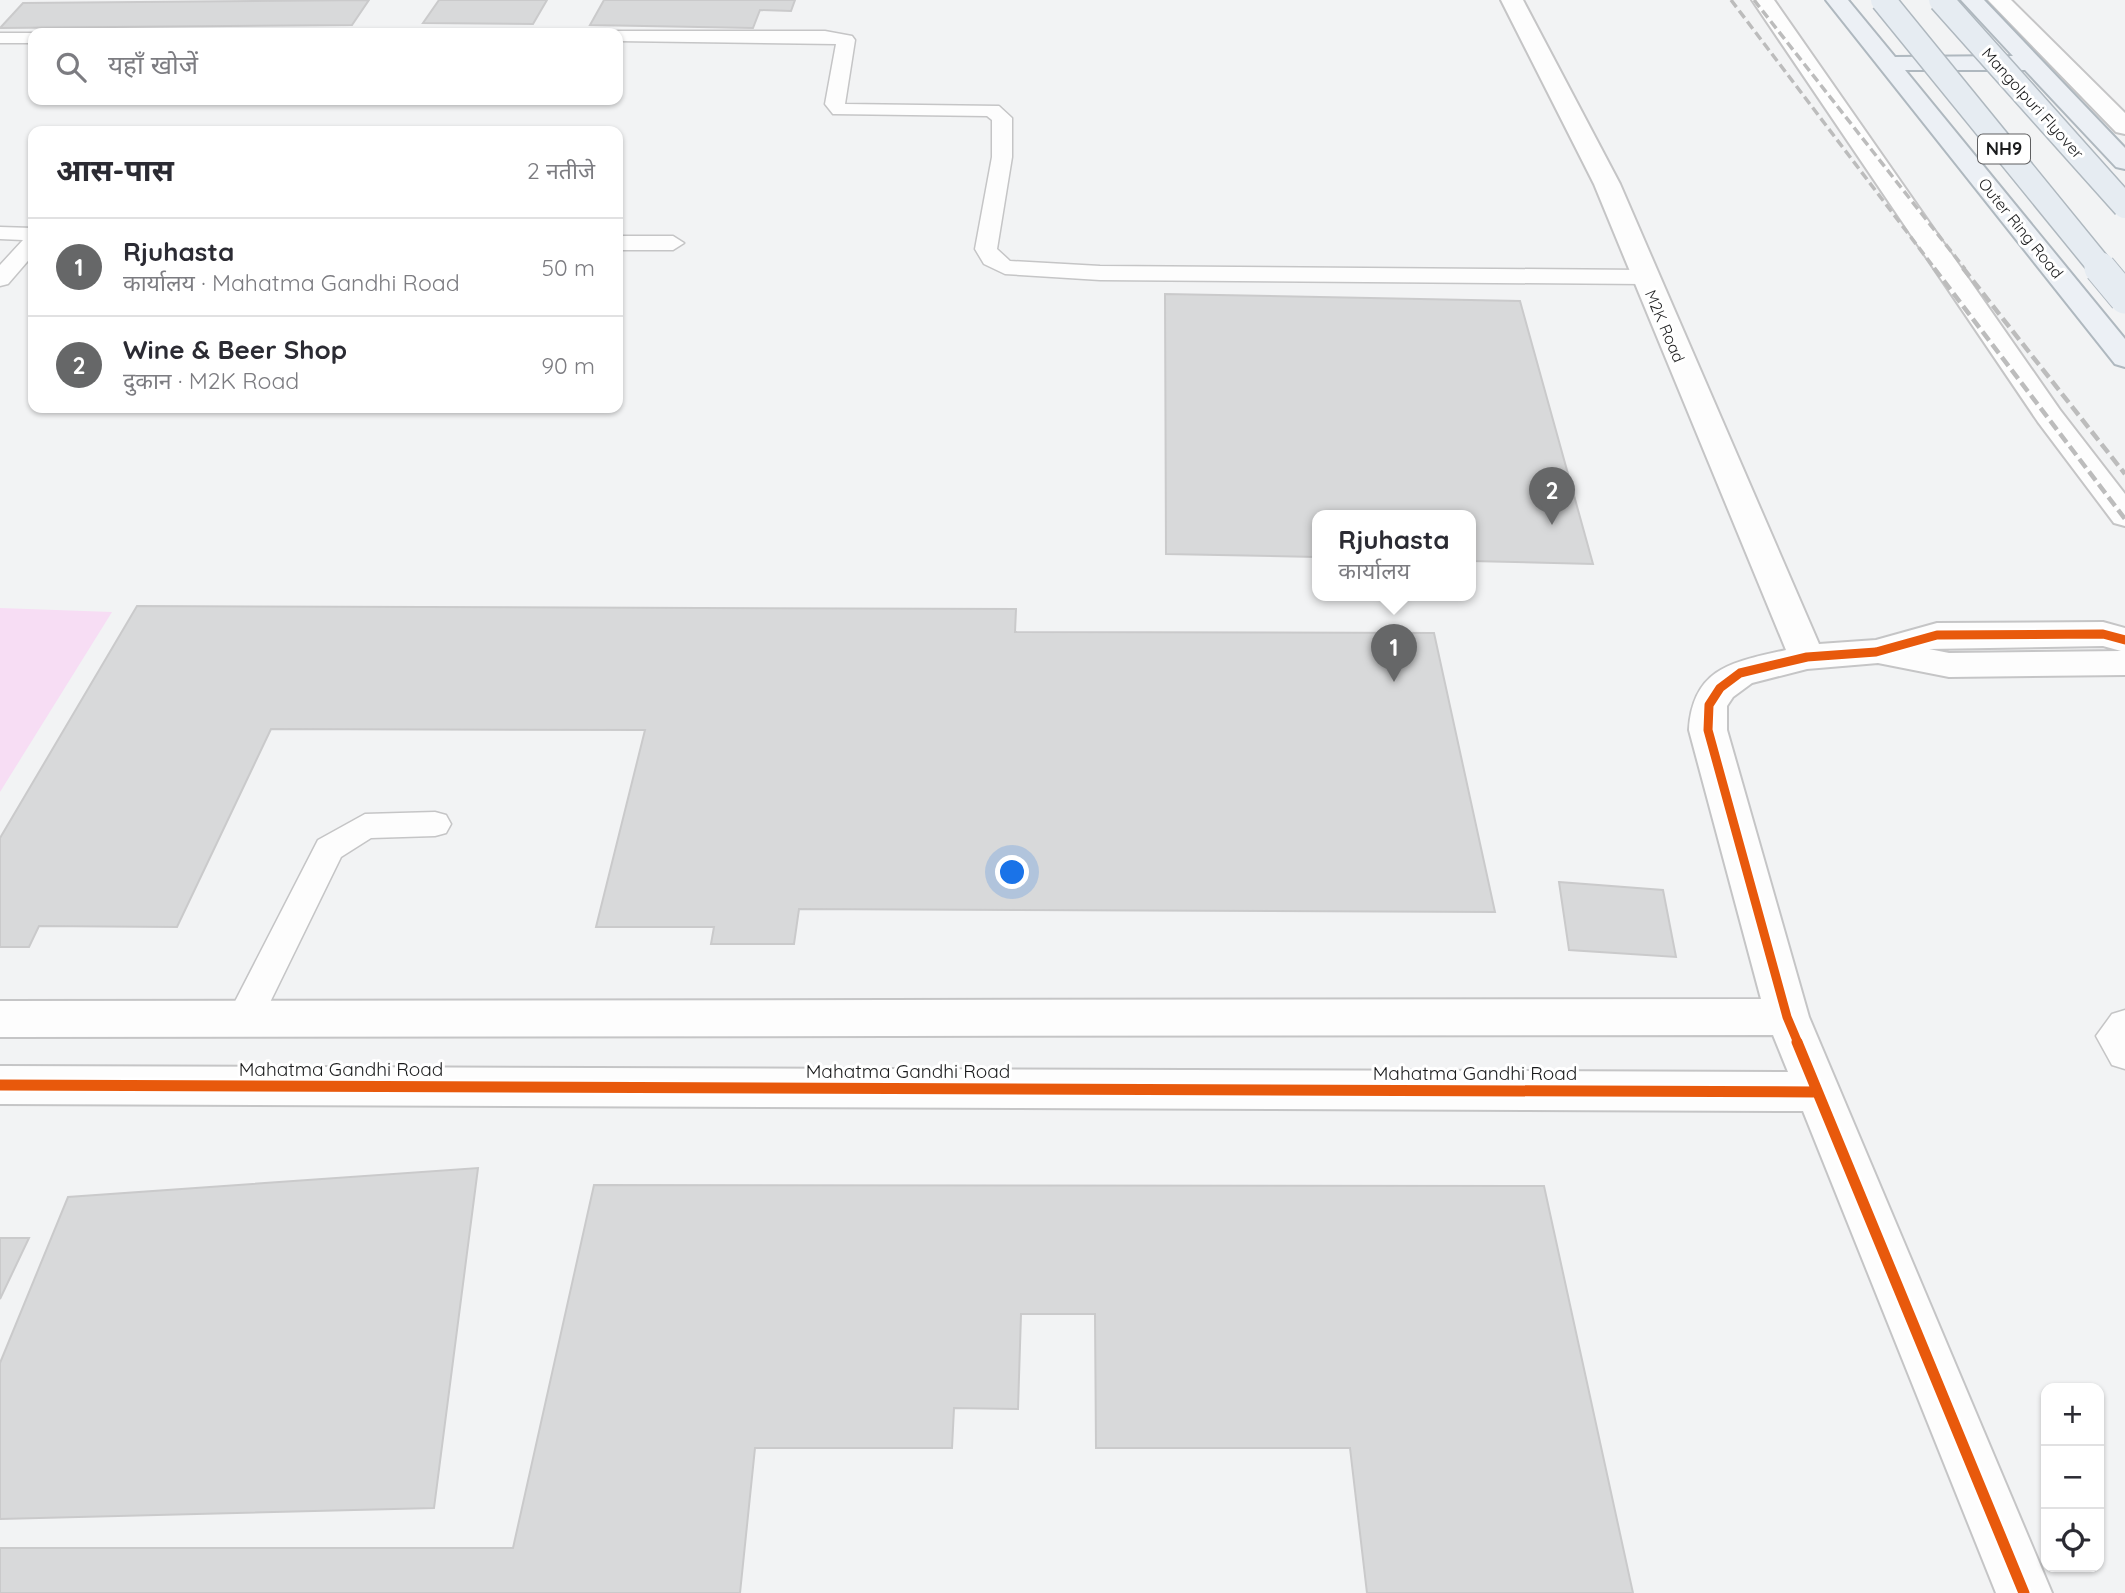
<!DOCTYPE html>
<html lang="hi">
<head>
<meta charset="utf-8">
<style>
	:root { --surface:#fff; --page:#f2f2f3; --text:#2b2b33; --muted:#7c7c81; --line:#e1e1e2; --accent:#666768 }
	body { margin:0; font-family:Quicksand,"Noto Sans Devanagari",sans-serif; background:var(--page); color:var(--text) }
	.controls { position:absolute; right:21px; bottom:21px; display:grid; overflow:hidden; border-radius:14px; box-shadow:0 2px 5px #0004 }
	.controls button { width:63px; height:63px; display:grid; place-items:center; padding:0; border:0; border-bottom:2px solid var(--line); background:var(--surface); color:var(--text); font:35px sans-serif }
	.you { position:absolute; left:1013px; top:873px; width:24px; height:24px; margin:-18px; border:5px solid #fff; border-radius:50%; background:#1a73e8; box-shadow:0 0 0 10px #1a73e833 }
	.badge { display:grid; place-items:center; width:46px; height:46px; border-radius:50%; background:var(--accent); color:#fff; font-size:23px; font-weight:700 }
	.pin { position:absolute; translate:-50% -58px; filter:drop-shadow(0 2px 4px #0008) }
	.pin::after { content:''; position:absolute; top:37px; width:24px; height:21px; background:inherit; clip-path:polygon(0 0,100% 0,50% 100%) }
	.popup { position:absolute; left:1312px; top:510px; width:164px; height:91px; box-sizing:border-box; display:grid; place-content:center; border-radius:14px; background:var(--surface); filter:drop-shadow(0 2px 5px #0005); font-size:23px; white-space:nowrap; color:var(--muted) }
	.popup b { font-size:26px; color:var(--text) }
	.popup::after { content:''; position:absolute; left:50%; top:100%; margin-left:-14px; border:14px solid transparent; border-top-color:var(--surface) }
	.list { margin:0; padding:0; list-style:none }
	h2 { display:flex; justify-content:space-between; align-items:center; height:91px; margin:0; padding:0 28px; font-size:30px }
	h2 small { font-size:23px; font-weight:400; color:var(--muted) }
	.list li { display:grid; grid-template-columns:46px 1fr auto; gap:21px; align-items:center; box-sizing:border-box; height:98px; padding:0 28px; border-top:2px solid var(--line) }
	.list b { display:block; font-size:26px; white-space:nowrap }
	.list p { margin:0; font-size:23px; white-space:nowrap; color:var(--muted) }
	.list em { font-size:23px; font-style:normal; color:var(--muted) }
	.icon { flex:none; width:38px; height:38px; fill:none; stroke:currentColor; stroke-width:2; stroke-linecap:round; stroke-linejoin:round }
	.map { position:relative; flex:none; width:2125px; height:1593px; overflow:hidden }
	.search { position:absolute; background:var(--surface); box-shadow:0 2px 5px #0004; left:28px; top:28px; width:595px; height:77px; display:flex; align-items:center; gap:18px; box-sizing:border-box; padding:0 24px; border-radius:14px; color:var(--muted); font-size:26px }
	.panel { position:absolute; background:var(--surface); box-shadow:0 2px 5px #0004; left:28px; top:126px; width:595px; height:287px; border-radius:14px }
	.map>svg:first-child { display:block }
	.green { fill:#f7ddf4 }
	.building { fill:#d8d9da; stroke:#cacacb; stroke-width:2 }
	.lines { fill:none; stroke-linecap:round; stroke-linejoin:round }
	.service-casing { stroke:#c5c5c6; stroke-width:3 }
	.minor-casing { stroke:#c5c5c6; stroke-width:4 }
	.primary-casing { stroke:#afb8bf; stroke-width:4 }
	.service { fill:#fdfdfd; fill-rule:evenodd }
	.minor { fill:#fdfdfd; fill-rule:evenodd }
	.primary { fill:#ecf0f5; fill-rule:evenodd }
	.rail-far1 { stroke:#bcbcbc; stroke-width:3.5; stroke-dasharray:9 4.5; stroke-linecap:butt }
	.rail { stroke:#bcbcbc; stroke-width:4.5; stroke-dasharray:11 5; stroke-linecap:butt }
	.trunk-bridge-far1-casing { stroke:#afb8bf; stroke-width:27; stroke-linecap:butt }
	.trunk-bridge-casing { stroke:#afb8bf; stroke-width:33; stroke-linecap:butt }
	.trunk-bridge-far1 { stroke:#e6ecf2; stroke-width:24 }
	.trunk-bridge { stroke:#e6ecf2; stroke-width:31 }
	.cycleway-far1-casing { stroke:#fff; stroke-width:13 }
	.cycleway-casing { stroke:#fff; stroke-width:16 }
	.cycleway-far1 { stroke:#e8590c; stroke-width:9 }
	.cycleway { stroke:#e8590c; stroke-width:11 }
	.labels { text-anchor:middle; stroke-width:6; stroke-linejoin:round; paint-order:stroke }
	.far-street-label { font-size:16px; fill:#1a1b1c; stroke:#fff }
	.shield { fill:#fff; stroke:#5f5f60; stroke-width:2 }
	.shield-label { font-size:18px; font-weight:bold; fill:#1a1b1c }
	.street-label { font-size:19px; fill:#1a1b1c; stroke:#fff }
</style>
</head>
<body>
<div class="map">
<svg width="2125" height="1593" viewBox="0 0 2125 1593">
	<rect width="100%" height="100%" fill="#f2f3f4"/>
	<!-- green -->
	<path class="green" d="M0 608 112 612 0 792Z"/>
	<!-- building -->
	<path class="building" d="M369 0 352 25 0 28 23 3Z
		M439 0H547L533 24 423 23Z
		M604 0H795L791 11 760 10 753 28 590 25Z
		M1165 294 1520 301 1593 564 1471 561V516H1317V557L1166 554Z
		M137 606 1016 609 1015 632 1434 633 1495 912 799 909 794 944H711L714 927H596L645 730 271 729 177 927 39 926 29 947H0V838Z
		M1559 882 1663 890 1676 957 1569 950Z
		M478 1168 434 1508 0 1519V1363L68 1197Z
		M594 1185 1544 1186 1633 1593H1367L1350 1448H1096L1095 1314H1021L1018 1409 954 1408 952 1448H755L740 1593H0V1548H513Z
		M0 1238H29L0 1299Z"/>
	<g class="lines">
		<!-- service casing -->
		<g class="service-casing">
			<path id="service" d="M618 31H825L852 36 855 40 845 104 999 106 1012 118V157L997 249 1010 261 1100 266 1644 270 1655 277 1644 284 1100 280 1005 274 984 264 975 249 992 157V120L987 116 833 114 825 104 836 44 618 41V33H611Z
				M0 33H36H33V43H0Z
				M0 227 33 228V255L8 284 0 286V265L23 240 0 239Z
				M618 236H673L684 243 673 250H618Z
				M435 812 446 815 451 824 446 833 435 836 371 838 341 857 257 1029 244 1034 231 1029 226 1019 318 840 365 814Z
				M2125 1010V1069L2112 1065 2096 1036 2112 1014Z"/>
		</g>
		<!-- minor casing -->
		<g class="minor-casing">
			<path id="minor" d="M1501 0H1523L1620 184 1819 644 1876 640 1937 623 2103 622 2125 628V675L1949 677 1878 663 1807 669 1752 683 1733 697 1727 706V730L1809 1017 2052 1593H1996L1803 1111 0 1104V1066L1788 1072 1773 1035 0 1037V1001L1761 999 1689 730C1693 667 1734 662 1786 650L1594 184ZM2103 646 2121 651 1949 653 1929 649Z
				M1752 0H1774L2060 410 2125 494V526L2114 523 2038 422Z
				M1988 0H2011L2125 113V134L2116 132Z"/>
		</g>
		<!-- primary casing -->
		<g class="primary-casing">
			<path id="primary" d="M1826 0H1848L1895 57 2013 56 1961 0H1984L2125 148V169L2116 167 2025 70H1905L2125 339V367L2115 364Z"/>
		</g>
		<!-- service -->
		<use href="#service" class="service"/>
		<!-- minor -->
		<use href="#minor" class="minor"/>
		<!-- primary -->
		<use href="#primary" class="primary"/>
		<!-- rail-far1 -->
		<path class="rail-far1" d="M1731 0 1935 269
			M1754 0 1965 269"/>
		<!-- rail -->
		<path class="rail" d="M1934 268 2125 519
			M1963 268 2125 474"/>
		<!-- trunk-bridge-far1 casing -->
		<g class="trunk-bridge-far1-casing">
			<path id="trunk-bridge-far1" d="M1883 0 2102 269
				M1941 0 2125 206"/>
		</g>
		<!-- trunk-bridge casing -->
		<g class="trunk-bridge-casing">
			<path id="trunk-bridge" d="M2100 268 2125 298"/>
		</g>
		<!-- trunk-bridge-far1 -->
		<use href="#trunk-bridge-far1" class="trunk-bridge-far1"/>
		<!-- trunk-bridge -->
		<use href="#trunk-bridge" class="trunk-bridge"/>
		<!-- cycleway-far1 casing -->
		<g class="cycleway-far1-casing">
			<path id="cycleway-far1" d="M1798 1043 1787 1017 1708 730 1709 705 1720 688 1740 673 1807 657 1876 652 1937 635 2103 634 2125 640"/>
		</g>
		<!-- cycleway casing -->
		<g class="cycleway-casing">
			<path id="cycleway" d="M1797 1042 2024 1593
				M0 1085 1816 1092"/>
		</g>
		<!-- cycleway-far1 -->
		<use href="#cycleway-far1" class="cycleway-far1"/>
		<!-- cycleway -->
		<use href="#cycleway" class="cycleway"/>
	</g>
	<g class="labels">
		<!-- far-street labels -->
		<g class="far-street-label">
			<text transform="translate(2033 103) rotate(48)" y="6">Mangolpuri Flyover</text>
			<text transform="translate(2021 228) rotate(51)" y="6">Outer Ring Road</text>
			<text transform="translate(1665 326) rotate(67)" y="6">M2K Road</text>
		</g>
		<!-- shield labels -->
		<rect class="shield" x="1978" y="134.5" width="52" height="29" rx="5"/>
		<g class="shield-label">
			<text x="2004" y="155">NH9</text>
		</g>
		<!-- street labels -->
		<g class="street-label">
			<text x="341" y="1076">Mahatma Gandhi Road</text>
			<text x="908" y="1078">Mahatma Gandhi Road</text>
			<text x="1475" y="1080">Mahatma Gandhi Road</text>
		</g>
	</g>
</svg>
<div class="controls">
<button>+</button>
<button>−</button>
<button><svg class="icon" aria-label="locate" viewBox="0 0 24 24"><circle cx="12" cy="12" r="6"/><path d="M12 2v4M12 18v4M2 12h4M18 12h4"/></svg></button>
</div>
<div class="you"></div>
<div class="pin badge" style="left:1394px;top:682px">1</div>
<div class="popup"><b>Rjuhasta</b>कार्यालय</div>
<div class="pin badge" style="left:1552px;top:525px">2</div>
<div class="search"><svg class="icon" aria-label="search" viewBox="0 0 24 24"><circle cx="10" cy="10" r="6"/><path d="M15 15l6 6"/></svg>यहाँ खोजें</div>
<section class="panel">
<h2>आस-पास<small>2 नतीजे</small></h2>
<ul class="list">
<li><span class="badge">1</span><div><b>Rjuhasta</b><p>कार्यालय · Mahatma Gandhi Road</p></div><em>50 m</em></li>
<li><span class="badge">2</span><div><b>Wine &amp; Beer Shop</b><p>दुकान · M2K Road</p></div><em>90 m</em></li>
</ul>
</section>
</div>
</body>
</html>
